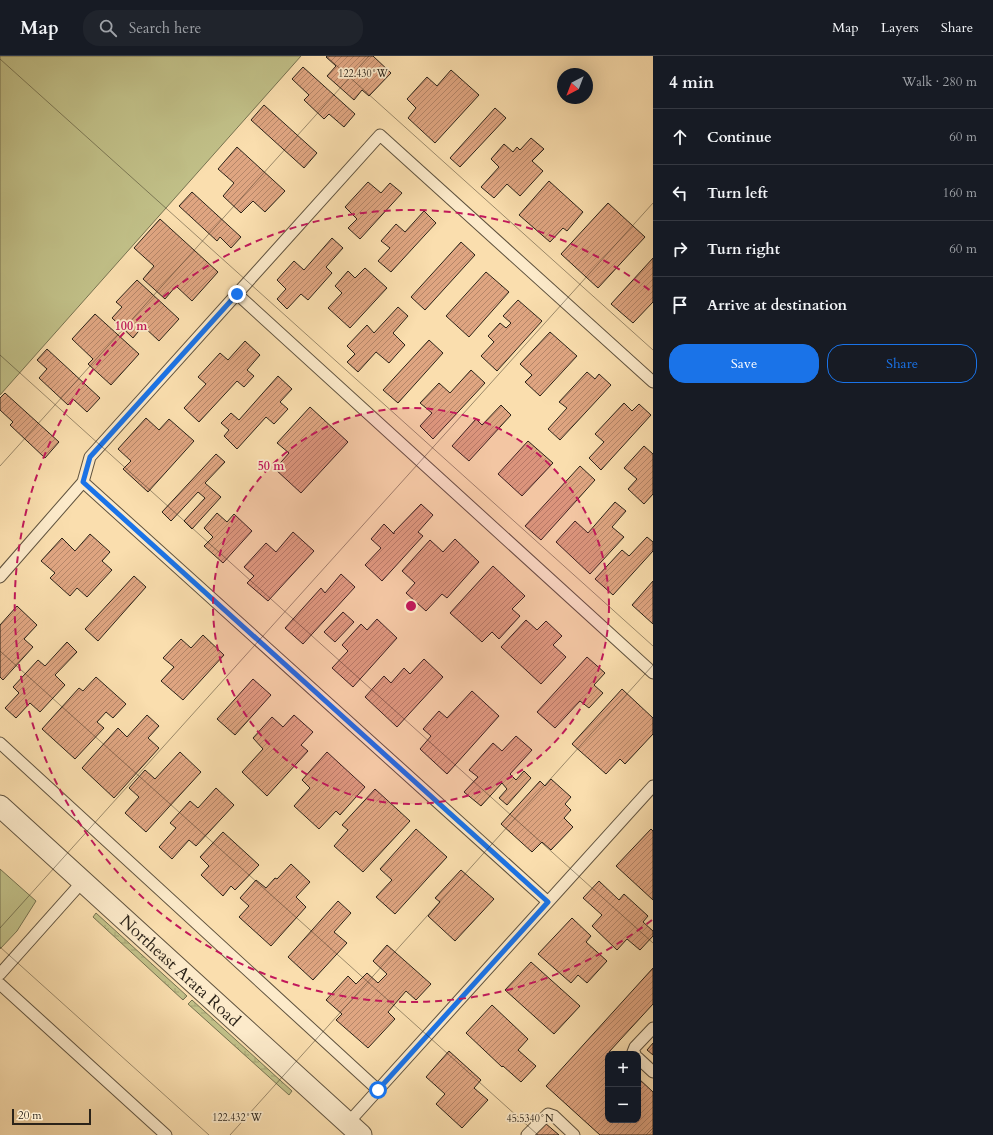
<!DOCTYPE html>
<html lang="en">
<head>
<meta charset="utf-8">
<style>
	:root { --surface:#171b24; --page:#20242c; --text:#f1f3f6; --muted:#9ea1a6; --line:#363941; --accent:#1a73e8 }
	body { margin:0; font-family:Cardo,serif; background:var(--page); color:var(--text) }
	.controls { position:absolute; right:12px; bottom:12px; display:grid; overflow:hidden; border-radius:8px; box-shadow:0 4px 16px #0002 }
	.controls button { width:36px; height:36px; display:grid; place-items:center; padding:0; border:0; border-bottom:1px solid var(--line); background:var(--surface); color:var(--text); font:20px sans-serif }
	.compass { position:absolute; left:557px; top:12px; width:36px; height:36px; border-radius:50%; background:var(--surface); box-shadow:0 4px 16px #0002; rotate:222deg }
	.scale { position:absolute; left:12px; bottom:10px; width:79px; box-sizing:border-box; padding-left:4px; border:2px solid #2b2319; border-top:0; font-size:11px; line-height:14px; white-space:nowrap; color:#2b2319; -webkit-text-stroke:3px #fceaca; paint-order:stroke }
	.stop { position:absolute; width:12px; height:12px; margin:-9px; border:3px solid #1a73e8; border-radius:50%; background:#fff }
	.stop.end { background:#1a73e8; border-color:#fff; box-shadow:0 1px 4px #0008 }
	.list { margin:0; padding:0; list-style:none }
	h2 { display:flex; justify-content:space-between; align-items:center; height:52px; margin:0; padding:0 16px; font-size:17px }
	h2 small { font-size:13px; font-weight:400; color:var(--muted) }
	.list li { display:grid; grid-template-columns:26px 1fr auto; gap:12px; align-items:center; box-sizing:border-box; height:56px; padding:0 16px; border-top:1px solid var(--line) }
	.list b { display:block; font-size:15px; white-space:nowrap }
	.list em { font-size:13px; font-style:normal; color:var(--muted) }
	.actions { display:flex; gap:8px; padding:12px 16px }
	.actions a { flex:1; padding:9px 0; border:1px solid var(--accent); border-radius:16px; text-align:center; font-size:14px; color:var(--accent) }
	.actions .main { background:var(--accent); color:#fff }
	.icon { flex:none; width:22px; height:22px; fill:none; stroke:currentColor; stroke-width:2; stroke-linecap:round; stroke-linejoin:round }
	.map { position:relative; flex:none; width:653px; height:1079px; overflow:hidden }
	header { display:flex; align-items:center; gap:24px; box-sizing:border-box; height:56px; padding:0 20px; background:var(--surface); border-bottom:1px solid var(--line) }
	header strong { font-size:19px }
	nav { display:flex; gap:22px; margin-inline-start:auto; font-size:14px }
	.search { width:280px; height:36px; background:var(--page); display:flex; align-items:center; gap:10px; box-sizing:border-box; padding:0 14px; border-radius:16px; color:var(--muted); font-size:15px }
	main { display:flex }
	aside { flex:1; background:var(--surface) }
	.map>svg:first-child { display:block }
	.grass { fill:#c1c088; stroke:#767250 }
	.wetland { fill:url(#wetland-marsh); stroke:#767250 }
	.building { fill:url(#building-hatch); stroke:#2b2319 }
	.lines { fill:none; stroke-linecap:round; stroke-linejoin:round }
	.service-casing { stroke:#5f523e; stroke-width:13 }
	.minor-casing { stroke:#5f523e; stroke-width:23 }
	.service { stroke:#fceaca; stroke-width:11 }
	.minor { stroke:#fceaca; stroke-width:21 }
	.route { stroke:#1a73e8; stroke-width:5 }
	.ticks { fill:none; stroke:#2b2319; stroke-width:1; stroke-opacity:0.45 }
	.ring { fill:none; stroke:#c2185b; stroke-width:2; stroke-dasharray:7 5 }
	.labels { text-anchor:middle; stroke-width:3.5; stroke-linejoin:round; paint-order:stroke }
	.street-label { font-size:17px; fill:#2b2319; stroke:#fceaca }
	.ticks-label { font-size:10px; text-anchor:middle; fill:#2b2319; stroke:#fceaca; stroke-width:3.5; stroke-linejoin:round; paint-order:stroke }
	.centre { fill:#c2185b; stroke:#fceaca; stroke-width:2 }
	.ring-label { font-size:12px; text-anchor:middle; font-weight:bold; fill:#c2185b; stroke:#fceaca; stroke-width:3.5; stroke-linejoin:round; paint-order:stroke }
</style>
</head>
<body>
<header>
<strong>Map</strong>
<div class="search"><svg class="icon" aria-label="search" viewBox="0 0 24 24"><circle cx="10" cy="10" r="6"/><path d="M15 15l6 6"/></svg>Search here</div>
<nav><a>Map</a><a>Layers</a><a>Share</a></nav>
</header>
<main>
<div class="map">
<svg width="653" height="1079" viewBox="0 0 653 1079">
	<defs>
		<pattern id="wetland-marsh" width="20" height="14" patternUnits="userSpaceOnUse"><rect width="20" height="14" fill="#c1c088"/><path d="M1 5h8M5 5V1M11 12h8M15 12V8" fill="none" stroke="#a6a575"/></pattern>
		<pattern id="building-hatch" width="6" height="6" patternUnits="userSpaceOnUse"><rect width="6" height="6" fill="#dfa581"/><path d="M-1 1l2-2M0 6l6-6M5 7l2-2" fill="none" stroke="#b58669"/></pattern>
	</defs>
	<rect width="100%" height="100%" fill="#fadeae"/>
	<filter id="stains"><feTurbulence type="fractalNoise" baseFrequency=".005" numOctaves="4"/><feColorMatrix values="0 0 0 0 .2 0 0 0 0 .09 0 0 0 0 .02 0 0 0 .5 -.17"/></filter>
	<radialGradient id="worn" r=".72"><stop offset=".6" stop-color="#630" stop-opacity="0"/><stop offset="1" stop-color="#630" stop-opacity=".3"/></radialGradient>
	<!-- grass -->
	<path class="grass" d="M0 0H301L0 339Z
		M0 813 36 845 17 875 0 893Z"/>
	<!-- wetland -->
	<path class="wetland" d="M96 857 187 940 183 944 93 861Z
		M192 944 292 1035 289 1039 188 948Z"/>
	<!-- building -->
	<path class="building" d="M327 0H373L391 17 369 40 362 34 354 44 327 20 336 10 326 1Z
		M303 11 355 58 344 71 329 58 324 63 304 44 309 39 292 23Z
		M451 14 479 39 435 87 408 62 416 52 407 43 427 21 437 30Z
		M264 49 317 97 304 112 251 64Z
		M495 52 506 62 460 111 450 102Z
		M531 82 544 93 532 105 543 115 520 140 507 128 494 142 481 131 499 111 491 103 504 88 513 96 517 91 520 94Z
		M237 91 285 135 265 156 253 145 241 157 223 140 234 127 218 113Z
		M549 125 583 156 567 175 563 172 550 186 519 159Z
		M368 126 381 137 390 127 402 137 360 183 348 172 357 163 345 151Z
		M192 136 241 181 231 192 220 181 217 185 179 150Z
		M608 147 645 181 598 232 561 198Z
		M424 155 436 167 391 216 378 205 390 192 381 185 396 168 405 176Z
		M160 163 218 216 192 245 176 230 165 243 143 223 154 210 134 192Z
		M332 182 343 192 326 211 332 217 308 244 301 238 287 253 277 243 286 233 277 224 294 205 304 214Z
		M461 186 475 199 425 254 411 241Z
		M653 202V246L633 267 611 248Z
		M365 212 387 232 350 272 328 252 342 237 335 230 348 215 355 222Z
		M486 216 509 236 469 281 446 260Z
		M137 224 179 263 159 285 143 270 133 282 112 262 122 251 116 246Z
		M518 244 542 265 497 315 481 300 494 286 488 280 500 267 506 272 511 267 503 260Z
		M398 251 408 260 393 277 405 289 389 307 376 296 358 316 347 306 355 298 347 290 367 269 374 277Z
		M95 258 139 298 111 329 88 308 93 303 72 283Z
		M550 276 577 300 540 340 525 326 532 319 520 308Z
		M429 284 443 297 398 347 383 334Z
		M245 285 260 299 247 314 254 320 244 331 237 325 199 366 184 352 206 328 198 321 220 297 228 304Z
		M47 293 100 342 87 356 73 343 68 349 39 322 47 313 37 304Z
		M471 314 485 327 433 383 420 370 432 357 420 347 439 327 450 337Z
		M587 316 595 323 599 318 611 329 560 384 548 373 567 352 559 346Z
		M278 320 292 333 280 346 288 353 274 368 266 361 237 393 224 380 229 374 221 367 231 357 239 364Z
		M5 337 59 386 45 402 10 369 13 366 0 354V342Z
		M624 347 632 355 639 348 651 359 601 414 589 402 604 386 595 378Z
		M501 349 511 359 469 405 452 390 476 363 482 369Z
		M310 351 348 386 301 437 275 413 289 397 277 387Z
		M146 362 159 374 169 363 194 385 148 436 123 413 131 405 118 393Z
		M528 385 553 407 522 440 498 418Z
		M644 390 653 398V438L644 448 628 433 637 423 624 412Z
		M216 398 225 406 205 427 221 441 192 473 184 465 205 442 198 436 171 465 162 456Z
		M580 410 595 424 541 484 525 470Z
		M615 446 626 455 612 471 624 481 590 518 556 486 575 465 588 477Z
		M421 448 433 459 418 476 423 480 382 525 365 509 381 492 371 483 384 468 394 478V476Z
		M217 457 227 466 234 458 252 475 223 507 204 490 213 481 204 472Z
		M293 476 314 495 268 545 247 527 254 520 244 511 266 487 276 496Z
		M90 478 110 496 102 505 112 514 87 541 77 532 70 540 50 522 55 517 41 505 62 482 75 495Z
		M647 481 653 486V495L613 539 595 523 622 494 629 500Z
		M455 483 479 506 447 542 442 538 426 555 406 537 415 527 402 515 430 484 443 496Z
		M493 510 525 540 512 553 520 560 499 583 492 576 482 586 450 557Z
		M341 518 355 531 303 588 285 572 321 532 325 537Z
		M134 520 146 531 98 585 85 573Z
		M653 525V568L632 549Z
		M17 550 37 569 24 583 33 591 3 624 0 621V569Z
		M343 556 354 566 335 586 324 576Z
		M377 563 397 582 353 631 332 612 348 595 342 589 361 568 367 574Z
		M526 564 537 574 546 565 562 580 553 589 566 601 541 628 501 591Z
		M203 579 224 599 183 644 161 625 174 611 163 602 181 583 191 592Z
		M67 586 77 596 55 619 65 629 40 656 30 647 16 662 5 652 19 637 13 631 38 604 45 610Z
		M587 601 605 617 594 629 603 637 589 652 580 645 555 672 537 656Z
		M424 603 443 621 397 671 365 641 384 620 391 627 404 612 410 618Z
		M96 621 126 648 113 662 106 656 97 666 104 672 75 703 42 673 79 632 83 635Z
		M253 623 271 639 235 679 217 663Z
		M622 633 653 662V678L625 708 620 703 606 718 572 688Z
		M472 635 499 660 447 718 420 693 431 680 423 673 439 655 447 662Z
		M147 659 159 670 148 682 159 692 114 742 82 712 118 672 127 681Z
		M294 659 313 676 301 689 308 695 267 740 242 716 263 693 253 682 272 661 283 671Z
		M516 680 532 694 510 718 516 724 524 715 531 722 507 749 499 742 507 733 502 727 481 750 464 736 478 721 469 714 493 687 502 695Z
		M180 696 201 716 146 776 125 757 139 741 129 732 145 714 155 723Z
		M327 696 365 731 340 759 336 755 319 773 294 750 310 732 302 724Z
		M551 723 571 741 565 748 571 754 564 762 573 771 551 794 542 786 532 796 501 768 540 725 545 730Z
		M216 732 234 749 196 790 189 784 172 803 159 791 176 772 170 767 190 745 198 752Z
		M375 733 410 765 363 816 334 790 348 774 342 769Z
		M416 773 447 801 395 858 376 841 392 824 380 813Z
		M651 773 653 775V844L616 810Z
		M223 776 259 809 235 834 231 830 223 840 201 819 209 810 200 801Z
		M291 808 310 826 296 841 306 851 271 890 239 861 249 850 240 842 256 824 266 832 275 822 277 823Z
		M461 814 494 843 455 885 428 860 440 846 435 842Z
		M599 825 619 844 624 838 648 860 643 866 653 875V880L640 894 627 883 617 894 592 870 602 859 583 842Z
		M338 845 351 857 334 876 347 887 313 924 288 901Z
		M572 862 591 880 586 886 607 905 587 927 578 919 571 927 538 898Z
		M387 889 431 928 416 944 406 935 388 956 395 963 368 992 336 964 342 958 326 944 348 920 356 928 367 917 378 927 387 918 373 905Z
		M531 906 580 950 554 978 505 934Z
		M653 912V948L609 996 612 998H608V1064H638V1022L653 1036V1079H600L546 1030Z
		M492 949 528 983 518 994 536 1010 521 1026 503 1010 502 1011 466 977Z
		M653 987V999L647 994Z
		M449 995 481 1024 474 1032 488 1044 462 1072 436 1048 445 1038 426 1021Z
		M545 1067 559 1079H534Z"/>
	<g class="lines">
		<!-- service casing -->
		<g class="service-casing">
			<path id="service" d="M237 238 653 617
				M83 426 548 846
				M0 521 83 426 90 401 380 79 653 326
				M0 687 378 1034
				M0 918 83 825
				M0 928 166 1079
				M635 998 633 996 635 991 653 972
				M638 1002 653 1016
				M348 1067 653 730
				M527 1079 548 1058 554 1060 574 1079"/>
		</g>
		<!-- minor casing -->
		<g class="minor-casing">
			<g id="minor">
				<path id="s1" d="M0 750 361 1079"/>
			</g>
		</g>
		<!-- service -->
		<use href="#service" class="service"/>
		<!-- minor -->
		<use href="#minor" class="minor"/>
	</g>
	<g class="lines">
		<!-- route -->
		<path class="route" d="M237 238 90 401 83 426 548 846 378 1034"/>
	</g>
	<!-- ticks -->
	<path class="ticks" d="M326 0 653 294M0 3 653 590M0 299 653 887M0 410 369 0M0 595 538 1079M0 872 653 147M0 891 209 1079M230 1079 653 609M646 1079 653 1072"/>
	<!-- distance rings -->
	<circle cx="411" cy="550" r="198" fill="#c2185b" fill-opacity=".12"/>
	<g class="ring">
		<circle cx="411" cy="550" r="198"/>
		<path d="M652 864A396 396 0 1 1 652 236"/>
	</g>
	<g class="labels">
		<!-- street labels -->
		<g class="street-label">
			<text dy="6" stroke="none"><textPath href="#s1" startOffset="244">Northeast Arata Road</textPath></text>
		</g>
	</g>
	<g class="ticks-label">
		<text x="363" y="21">122.430°W</text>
		<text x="237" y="1065">122.432°W</text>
		<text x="530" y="1066">45.5340°N</text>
	</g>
	<circle cx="411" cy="550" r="6" class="centre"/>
	<g class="ring-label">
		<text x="131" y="274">100 m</text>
		<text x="271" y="414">50 m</text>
	</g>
	<rect width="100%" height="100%" filter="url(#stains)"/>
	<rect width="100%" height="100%" fill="url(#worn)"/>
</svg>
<div class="controls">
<button>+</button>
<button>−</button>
</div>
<svg class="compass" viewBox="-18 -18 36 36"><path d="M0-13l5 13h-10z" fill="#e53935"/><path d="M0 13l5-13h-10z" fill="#9ea1a6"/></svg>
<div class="scale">20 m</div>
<div class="stop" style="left:378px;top:1034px"></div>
<div class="stop end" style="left:237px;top:238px"></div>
</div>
<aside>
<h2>4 min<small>Walk · 280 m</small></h2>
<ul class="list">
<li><svg class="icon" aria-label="ahead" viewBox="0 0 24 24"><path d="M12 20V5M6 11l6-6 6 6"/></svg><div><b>Continue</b></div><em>60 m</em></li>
<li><svg class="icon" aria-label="left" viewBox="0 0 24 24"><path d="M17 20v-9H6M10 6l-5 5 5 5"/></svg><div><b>Turn left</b></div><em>160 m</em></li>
<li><svg class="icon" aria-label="right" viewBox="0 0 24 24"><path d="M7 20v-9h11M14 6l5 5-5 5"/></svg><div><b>Turn right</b></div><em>60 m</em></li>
<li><svg class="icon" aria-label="arrive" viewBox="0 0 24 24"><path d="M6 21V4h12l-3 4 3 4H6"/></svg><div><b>Arrive at destination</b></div></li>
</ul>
<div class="actions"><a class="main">Save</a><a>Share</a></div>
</aside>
</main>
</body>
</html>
